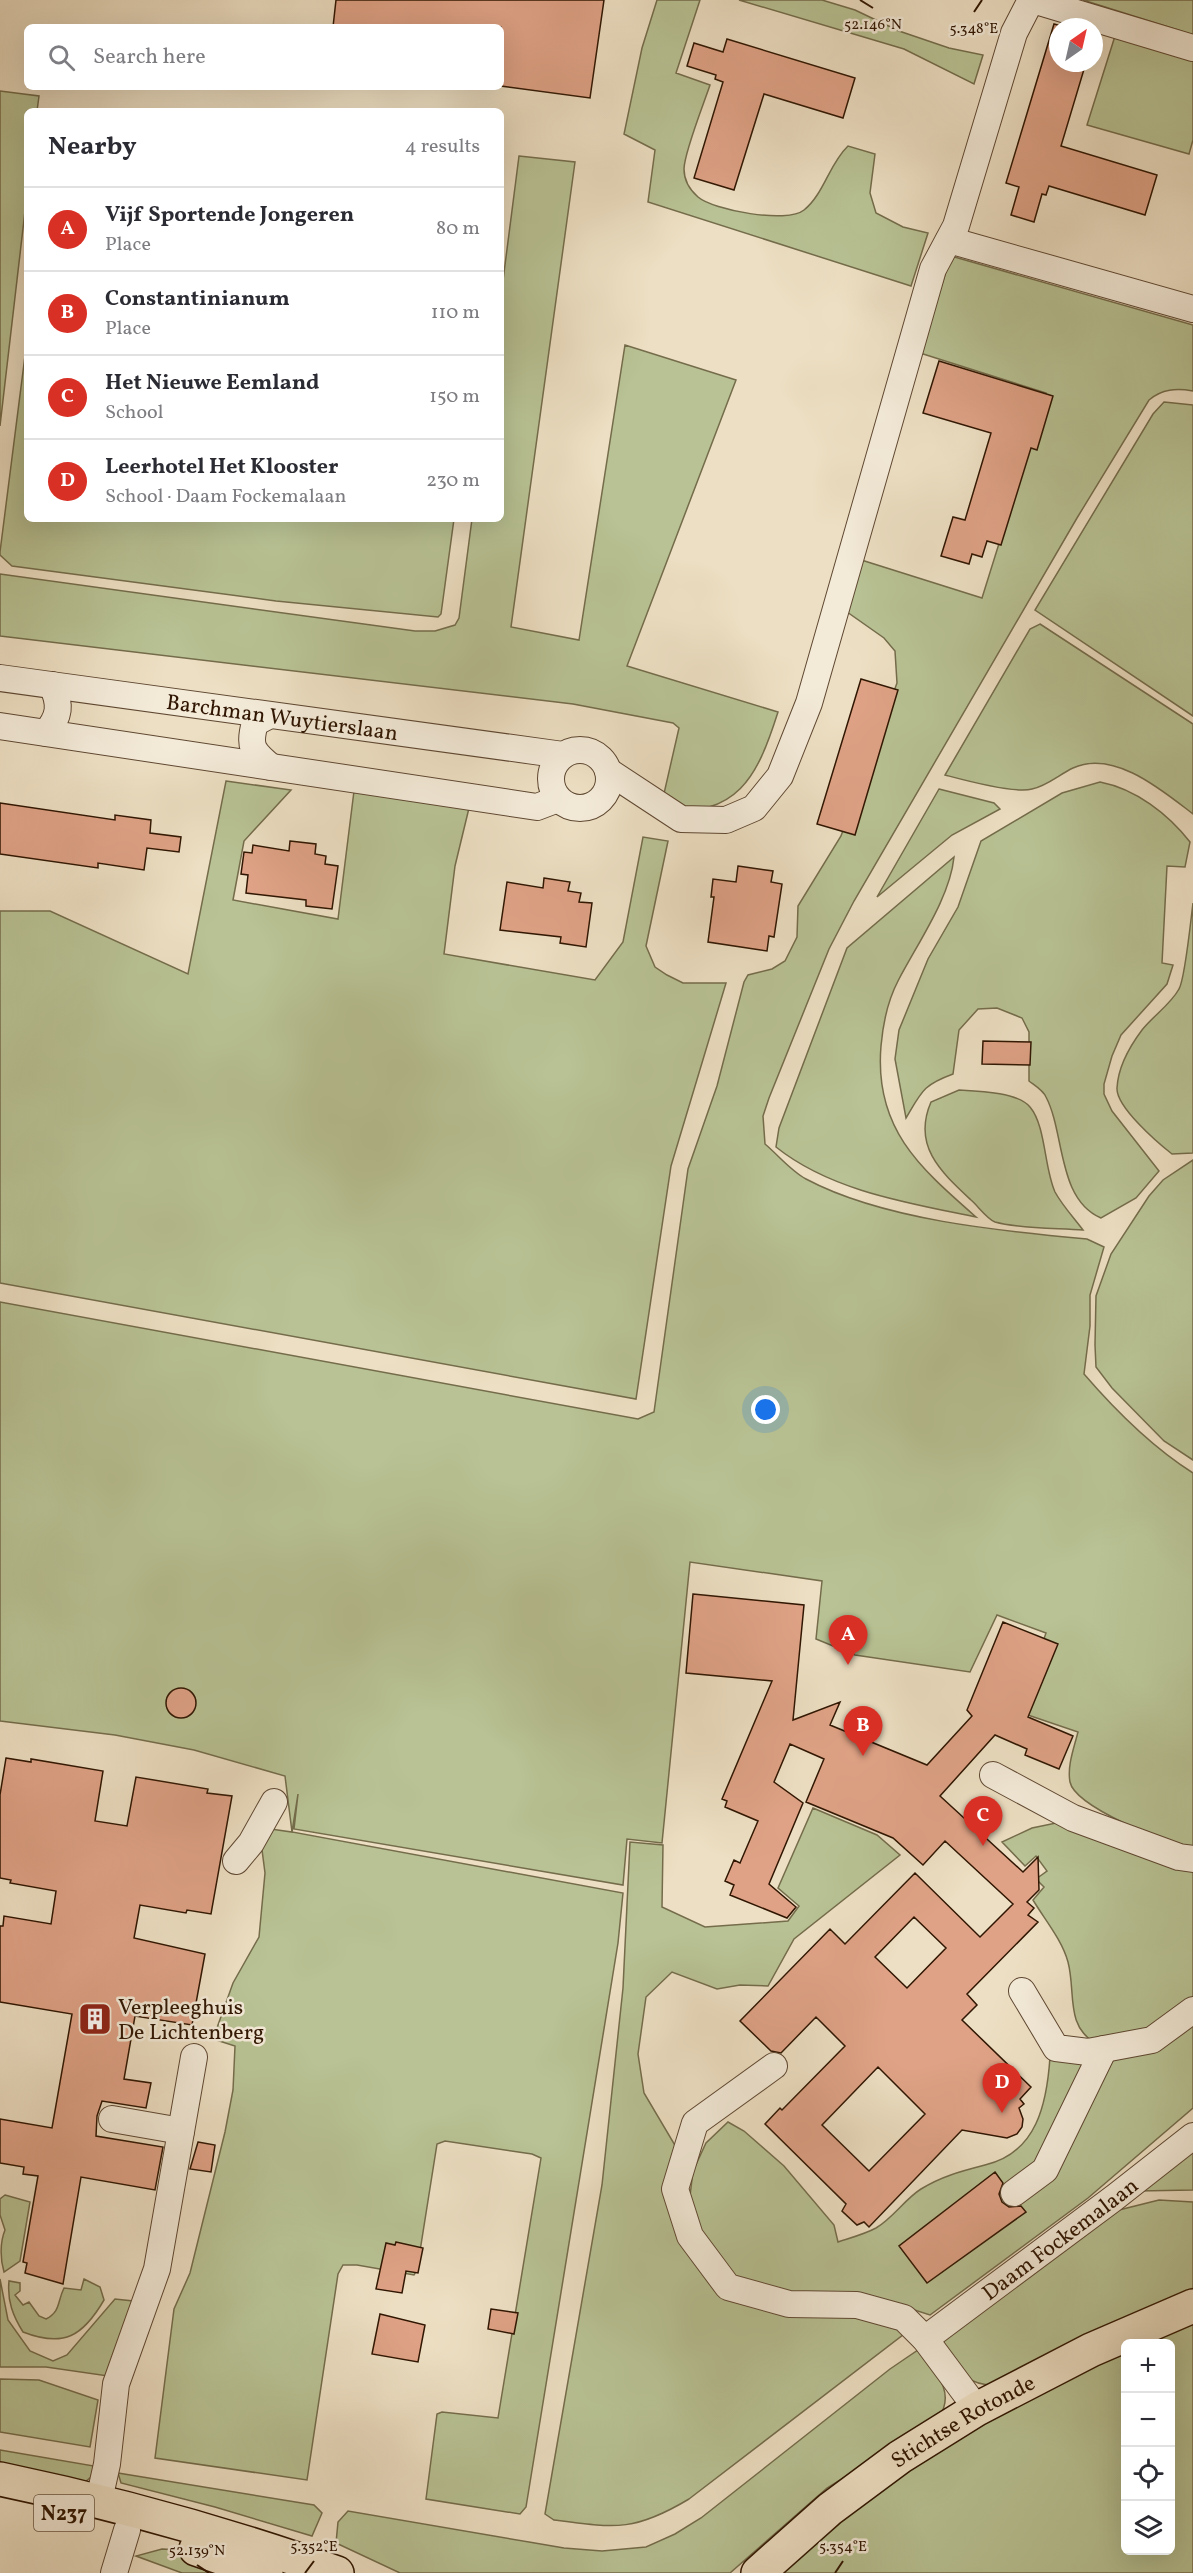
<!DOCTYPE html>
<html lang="en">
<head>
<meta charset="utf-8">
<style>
	:root { --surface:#fff; --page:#f7f7f7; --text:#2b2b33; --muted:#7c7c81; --line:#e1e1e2; --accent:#d93025 }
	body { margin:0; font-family:Vollkorn,serif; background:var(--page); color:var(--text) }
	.controls { position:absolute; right:18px; bottom:18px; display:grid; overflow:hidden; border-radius:9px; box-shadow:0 6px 24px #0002 }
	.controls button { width:54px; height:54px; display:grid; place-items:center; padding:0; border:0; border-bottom:2px solid var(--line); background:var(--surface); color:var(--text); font:30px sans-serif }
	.compass { position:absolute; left:1049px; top:18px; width:54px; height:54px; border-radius:50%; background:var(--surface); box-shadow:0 6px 24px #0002; rotate:34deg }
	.you { position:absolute; left:766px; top:1410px; width:21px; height:21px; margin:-15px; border:4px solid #fff; border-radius:50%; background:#1a73e8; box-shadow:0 0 0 9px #1a73e833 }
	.badge { display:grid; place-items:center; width:39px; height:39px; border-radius:50%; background:var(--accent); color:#fff; font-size:20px; font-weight:700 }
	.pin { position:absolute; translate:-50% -50px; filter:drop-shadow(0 2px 3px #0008) }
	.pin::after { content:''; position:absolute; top:32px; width:21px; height:18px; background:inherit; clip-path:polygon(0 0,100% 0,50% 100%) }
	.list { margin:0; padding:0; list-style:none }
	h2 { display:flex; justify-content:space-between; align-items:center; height:78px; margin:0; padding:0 24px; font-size:26px }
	h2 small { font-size:20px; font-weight:400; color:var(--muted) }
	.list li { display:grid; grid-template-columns:39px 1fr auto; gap:18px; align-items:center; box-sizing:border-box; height:84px; padding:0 24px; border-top:2px solid var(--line) }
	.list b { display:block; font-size:22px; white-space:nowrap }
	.list p { margin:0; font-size:20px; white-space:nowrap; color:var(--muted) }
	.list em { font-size:20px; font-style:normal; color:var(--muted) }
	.icon { flex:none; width:33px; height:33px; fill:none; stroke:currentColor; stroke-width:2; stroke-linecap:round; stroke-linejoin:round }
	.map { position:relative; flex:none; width:1193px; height:2573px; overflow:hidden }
	.search { position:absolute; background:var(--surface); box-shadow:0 6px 24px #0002; left:24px; top:24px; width:480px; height:66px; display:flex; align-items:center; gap:15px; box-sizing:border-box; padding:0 21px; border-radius:9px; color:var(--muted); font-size:22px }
	.panel { position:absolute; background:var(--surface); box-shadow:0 6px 24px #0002; left:24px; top:108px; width:480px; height:414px; border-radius:9px }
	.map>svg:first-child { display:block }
	.green { fill:#b8c294; stroke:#746c4b; stroke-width:1.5 }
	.building { fill:#dfa286; stroke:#301602; stroke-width:1.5; fill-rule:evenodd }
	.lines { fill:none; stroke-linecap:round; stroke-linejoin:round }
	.minor-casing { stroke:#5f4832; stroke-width:28 }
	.major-casing { stroke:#301602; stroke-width:36 }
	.minor { stroke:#f3ead8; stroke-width:26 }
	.major { stroke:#eddfc3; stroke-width:33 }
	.ticks { fill:none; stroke:#301602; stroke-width:2 }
	.labels { text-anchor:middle; stroke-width:5; stroke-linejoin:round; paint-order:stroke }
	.shield { fill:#f3ead8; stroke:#6a5642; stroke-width:1.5 }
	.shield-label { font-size:21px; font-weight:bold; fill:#301602 }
	.street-label { font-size:22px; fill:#301602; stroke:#f3ead8 }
	.poi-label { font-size:22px; fill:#301602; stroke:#f3ead8; text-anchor:start }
	.ticks-label { font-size:15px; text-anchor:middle; fill:#301602; stroke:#f3ead8; stroke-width:5; stroke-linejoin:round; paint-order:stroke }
</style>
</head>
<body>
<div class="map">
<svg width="1193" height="2573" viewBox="0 0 1193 2573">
	<rect width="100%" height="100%" fill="#eddfc3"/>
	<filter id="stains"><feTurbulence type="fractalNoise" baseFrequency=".00333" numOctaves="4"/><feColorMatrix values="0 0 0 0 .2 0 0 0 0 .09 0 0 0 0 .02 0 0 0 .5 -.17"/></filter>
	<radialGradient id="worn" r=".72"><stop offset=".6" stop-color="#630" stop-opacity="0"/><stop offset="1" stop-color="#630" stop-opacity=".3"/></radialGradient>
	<!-- green -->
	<path class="green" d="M657 0H700L676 73 710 85C704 103 684 153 684 169 684 180 690 190 698 197 713 210 787 224 804 210 824 194 829 164 848 146L875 154 870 193 876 213 903 227 928 233 911 286 648 202 655 150 624 134 642 48Z
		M739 0H822L855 10 899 31 949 48 983 55 974 84 904 49Z
		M1083 0H1193V35L1178 30Z
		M1115 36 1193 60V140L1189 154 1087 125Z
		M0 91 39 96 37 111H27V194L0 426Z
		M519 156 575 162 511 627 579 640 625 345 736 380 627 666 778 712C757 778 738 817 660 811L679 728 673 723 573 704 0 636V574L415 631H435L455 625 459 618 472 519H501V296Z
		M951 256 1193 325V391C1176 388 1162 389 1149 400L1077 518 854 901 829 949 769 1098 763 1116 765 1144C778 1155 791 1171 806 1179 883 1220 1000 1231 1087 1239L1104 1247 1090 1295V1326L1084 1374C1115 1410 1152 1447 1193 1473V1849C1168 1844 1075 1807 1070 1782 1067 1766 1074 1748 1078 1732L1019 1712 1046 1633 997 1615 970 1672 855 1655 816 1639 822 1581 690 1562 662 1843 627 1839 623 1885 294 1829 298 1794 292 1832 623 1893 618 1943 526 2507 520 2514 426 2499 437 2414 442 2412 498 2418 541 2158 532 2154 445 2141 437 2144 417 2270 414 2275 357 2265H343L338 2274 307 2480 155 2458 174 2309 190 2273 225 2132 233 2090 235 2046 213 2039 233 1983 259 1937 265 1873 261 1842 264 1828 292 1832 285 1776 194 1750 115 1735 0 1721V1302L638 1419 654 1412 688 1169 717 1086 744 982 748 975 772 969 785 961 797 937 798 906 841 836 897 683 895 651 884 638 840 607 855 558 982 598 1046 393 920 353Z
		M27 340V519H454L441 614 438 617 276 601 12 566 0 555V552Z
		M1164 402 1193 405V716L1035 610 1153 414Z
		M1040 624 1193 724V814C1163 791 1114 749 1073 768 1060 774 1047 786 1032 789 1014 794 964 780 945 775L1030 629Z
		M226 781 291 790 244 841 233 900 338 919 354 791 469 808 455 866 444 954 595 980 623 942 643 837 668 841 646 946 655 967 667 975 683 983H726L671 1166 636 1399 0 1283V911H50L188 974Z
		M1100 782C1136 789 1168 814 1190 842L1185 867 1167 866 1162 963 1173 965 1167 984 1121 1035 1112 1056 1104 1084V1094L1112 1111 1159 1171 1136 1198 1101 1218C1057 1199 1065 1133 1046 1097 1043 1090 1034 1085 1029 1081V1032L1022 1018 997 1008 978 1009 959 1030 953 1074C923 1085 922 1091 906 1118L895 1059 899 1030 928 959 958 907 981 841 1062 793Z
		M939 789 994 803 1000 809 952 835 877 897Z
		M954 857C950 898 917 944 898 981 887 1002 883 1023 881 1046 874 1128 919 1167 976 1217 908 1203 831 1191 776 1147L779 1128 847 948Z
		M1193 903V1153L1172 1154C1158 1143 1116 1107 1117 1088 1118 1068 1130 1046 1142 1030 1153 1016 1171 1004 1179 989 1185 979 1191 918 1193 903Z
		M959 1090C978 1091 1018 1092 1030 1107 1046 1126 1044 1168 1055 1192 1062 1205 1074 1218 1083 1230 1057 1228 1020 1229 995 1222 987 1219 978 1206 971 1200 941 1172 912 1146 931 1102Z
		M1193 1160V1460L1164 1441 1112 1388 1096 1367 1095 1345 1096 1296 1111 1254 1149 1196 1163 1180Z
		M813 1808 877 1835 900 1855 794 1939 768 1986 740 1985 717 1989 672 1972 646 1997 638 2054 644 2093 679 2152 708 2278 908 2331 689 2499C634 2532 615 2528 554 2520L545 2514 602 2185 623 1988 630 1842 663 1845 662 1907 705 1927 788 1921 799 1906 778 1888Z
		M1056 1823 1193 1869V2001L1156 2027 1095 2043C1065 2025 1076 1992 1068 1962 1062 1940 1045 1920 1033 1900L1044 1887 1036 1879 1047 1871 1036 1856 1025 1866 1002 1842 1032 1828Z
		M1193 2025V2108L1088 2198 930 2315 899 2305 813 2300 745 2285 708 2252 690 2196 693 2171 706 2143 728 2122 744 2131 784 2166 834 2225 838 2242C850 2238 865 2234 876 2228 893 2218 905 2199 921 2189 942 2176 962 2171 985 2165 1037 2153 1047 2103 1050 2057L1158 2046Z
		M1193 2147V2190L1139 2191Z
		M5 2195 30 2202 20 2261 4 2272C0 2259 0 2242 5 2230L0 2215V2199Z
		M1159 2200 1193 2202V2288L995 2385C965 2386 958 2368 941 2346L945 2339 1111 2212Z
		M0 2279 8 2320 30 2351 53 2361 67 2355 115 2299 133 2301 108 2376 46 2367H0Z
		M84 2279 100 2287 104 2300C83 2336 64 2348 23 2332 13 2316 7 2301 9 2281L20 2283V2291L15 2295 23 2305 29 2302 39 2316 46 2319C61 2311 57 2302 64 2288L81 2290Z
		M1193 2319V2573H783L813 2544 903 2468 1125 2346 1126 2550H1170V2344L1131 2343Z
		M918 2350C935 2372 957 2392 938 2419L827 2488 730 2573H400L336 2543 338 2522 348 2511 564 2548 602 2551 646 2547 675 2534 701 2518 890 2369Z
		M0 2379 39 2380 98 2400 90 2447 0 2432Z
		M0 2450 94 2466 91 2477 80 2486 0 2473Z
		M118 2473 314 2505 322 2513 312 2536 215 2507 121 2483Z
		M162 2549 179 2550 242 2573H182L136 2556Z"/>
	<!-- building -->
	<path class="building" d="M336 0H604L590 98 501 86V27H333Z
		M1054 24 1058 25V63L1085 66 1061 146 1157 175 1145 215 1049 186 1046 195 1042 194 1034 222 1011 215 1019 187 1006 183Z
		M727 39 855 78 843 118 764 94 734 190 694 178 723 82 715 79 716 75 687 66 694 43 723 52Z
		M939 361 1053 396 1037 450 1031 448 1001 545 987 541 982 557 972 554 969 564 941 556 953 517 965 520 991 433 923 413Z
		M861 679 898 690 855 835 817 824Z
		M0 803 115 820V815L151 820 150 833 181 837 179 852 147 848 144 870 98 863V868L0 854Z
		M290 841 316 844 315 854 326 856 325 864 338 866 332 909 306 906V900L246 893 248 875 241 874 244 852 252 853 253 845 289 851Z
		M738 866 773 871 771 882 782 884 774 937 769 936 767 951 708 942 714 897H711L713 879 736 882Z
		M544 878 570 882 568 891 581 893 579 902 592 903 586 947 560 943 561 937 500 930 507 882 543 888Z
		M983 1041 1031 1042 1030 1065 982 1064Z
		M693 1594 804 1605 793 1720 840 1702 830 1725 927 1765 972 1716 967 1710 1003 1622 1058 1644 1028 1717 1073 1736 1059 1769 1025 1755 1027 1749 995 1735 940 1796 1023 1872 1038 1857 1039 1890 1027 1902 1034 1908 1028 1915 1038 1922 967 1994 977 2005 962 2020 1031 2087 1020 2099 1024 2104 1019 2108 1023 2119 1022 2127 1017 2134 1007 2138 962 2130 869 2227 864 2222 857 2225 842 2211 846 2204 765 2124 780 2108 782 2110 845 2046 816 2017 781 2053 771 2051 740 2021 830 1929 845 1944 915 1873 980 1937 1013 1904 945 1841 923 1865 893 1838 806 1802 824 1759 790 1744 774 1782 803 1803 769 1884 796 1907 787 1918 730 1895 734 1885 725 1881 734 1860 740 1863 758 1821 725 1807 727 1801 722 1799 772 1681 686 1673ZM914 1917 946 1948 907 1988 875 1957ZM878 2067 925 2114 869 2171 822 2125Z
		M166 1703a15 15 0 1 1 30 0a15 15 0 1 1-30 0Z
		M6 1758 31 1762V1759L103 1771 95 1821 127 1826 136 1777 208 1789 207 1793 232 1796 211 1914 187 1910 186 1913 140 1905 134 1938 205 1954 192 2025 135 2016 124 2079 151 2083 146 2108 102 2101 97 2116 96 2136 163 2147 155 2190 81 2177 63 2284 25 2273 27 2263 23 2262 38 2176 23 2174 24 2167 0 2163V2119L52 2128 72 2014 0 2002V1926H3L4 1916 51 1924 56 1891 10 1883 11 1880 0 1878V1795Z
		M198 2142 215 2145 211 2172 190 2169Z
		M995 2172 1003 2183 999 2194 1002 2202 1009 2207 1021 2206 1026 2212 927 2283 899 2246Z
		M396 2242 423 2248 418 2273 406 2271 402 2293 376 2289 386 2243 395 2245Z
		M491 2309 518 2313 514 2334 488 2329Z
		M380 2314 425 2325 418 2362 372 2354Z"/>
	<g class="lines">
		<!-- minor casing -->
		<g class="minor-casing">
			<g id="minor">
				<path d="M1033 0 1193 48"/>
				<path d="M949 240 1193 309"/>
				<path id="s1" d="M0 678 563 755"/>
				<path d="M268 716 255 723C248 747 253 752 271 767"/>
				<path d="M0 726 537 807 558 799"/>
				<path d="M46 733C60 716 61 705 52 685"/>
				<circle cx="580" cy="779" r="29"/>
				<path d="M608 771 681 819 726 820 754 808 780 776 809 703 933 269 956 226 1014 33 1031 0"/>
				<path d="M993 1775 1073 1818 1179 1857 1193 1859"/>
				<path d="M236 1861 251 1843 274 1802"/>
				<path d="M1022 1991 1056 2048 1088 2052 1152 2040 1193 2010"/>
				<path d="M774 2066 695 2123 675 2189 690 2236 728 2287 789 2304 857 2305 904 2318 925 2339 977 2409"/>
				<path d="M112 2119 181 2131"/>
				<path d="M1014 2193 1045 2170 1104 2049"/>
				<path id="s2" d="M925 2339 1114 2198 1193 2136"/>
				<path d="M99 2500 107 2464 116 2384 157 2269 194 2057"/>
				<path d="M114 2573 127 2530"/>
			</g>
		</g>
		<!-- major casing -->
		<g class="major-casing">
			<g id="major">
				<path d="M0 2479C115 2503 227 2534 337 2573"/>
				<path d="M196 2549 266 2573"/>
				<path id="s3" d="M758 2573 830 2509 900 2457 977 2409 1091 2350 1193 2306"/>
			</g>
		</g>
		<!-- minor -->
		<use href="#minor" class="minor"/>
		<!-- major -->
		<use href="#major" class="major"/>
	</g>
	<!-- ticks -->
	<path class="ticks" d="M860 0 873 8M974 12 982 0M197 2565 209 2573M305 2573 314 2561M835 2573 843 2561"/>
	<!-- icons -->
	<defs>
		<g id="building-square" transform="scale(1.725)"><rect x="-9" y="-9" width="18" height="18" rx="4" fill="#8f2418" stroke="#f3ead8"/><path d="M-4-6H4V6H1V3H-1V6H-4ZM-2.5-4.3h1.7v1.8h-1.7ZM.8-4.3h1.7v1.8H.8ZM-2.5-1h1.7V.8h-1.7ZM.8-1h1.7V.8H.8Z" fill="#fff"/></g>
	</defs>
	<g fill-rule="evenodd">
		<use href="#building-square" x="95" y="2019"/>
	</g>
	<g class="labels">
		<!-- shield labels -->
		<rect class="shield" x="34" y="2495" width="60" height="36" rx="4.5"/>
		<g class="shield-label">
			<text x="64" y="2520">N237</text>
		</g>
		<!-- street labels -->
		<g class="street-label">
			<text dy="8" stroke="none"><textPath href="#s1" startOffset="285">Barchman Wuytierslaan</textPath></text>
			<text dy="8" stroke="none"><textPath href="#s2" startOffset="168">Daam Fockemalaan</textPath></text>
			<text dy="8" stroke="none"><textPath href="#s3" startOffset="256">Stichtse Rotonde</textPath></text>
		</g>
		<!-- poi labels -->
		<g class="poi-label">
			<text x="118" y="2014">Verpleeghuis<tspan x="118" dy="25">De Lichtenberg</tspan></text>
		</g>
	</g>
	<g class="ticks-label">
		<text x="873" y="29">52.146°N</text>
		<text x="974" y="33">5.348°E</text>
		<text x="314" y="2551">5.352°E</text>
		<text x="843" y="2551">5.354°E</text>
		<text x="197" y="2555">52.139°N</text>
	</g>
	<rect width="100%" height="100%" filter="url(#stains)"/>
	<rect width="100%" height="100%" fill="url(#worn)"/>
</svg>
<div class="controls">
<button>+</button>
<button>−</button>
<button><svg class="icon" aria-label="locate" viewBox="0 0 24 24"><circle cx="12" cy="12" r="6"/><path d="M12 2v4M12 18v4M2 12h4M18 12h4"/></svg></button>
<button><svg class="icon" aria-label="layers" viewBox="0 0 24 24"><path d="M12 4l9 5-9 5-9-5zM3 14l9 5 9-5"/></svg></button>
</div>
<svg class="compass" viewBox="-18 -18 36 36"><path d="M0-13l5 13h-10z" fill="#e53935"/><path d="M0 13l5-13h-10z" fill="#7c7c81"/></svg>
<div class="you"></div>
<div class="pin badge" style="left:848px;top:1665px">A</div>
<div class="pin badge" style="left:863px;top:1756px">B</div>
<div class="pin badge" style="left:983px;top:1846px">C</div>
<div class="pin badge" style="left:1002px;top:2113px">D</div>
<div class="search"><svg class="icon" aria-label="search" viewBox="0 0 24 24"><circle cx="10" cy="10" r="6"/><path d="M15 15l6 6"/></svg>Search here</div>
<section class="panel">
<h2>Nearby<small>4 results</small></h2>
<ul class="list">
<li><span class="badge">A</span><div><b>Vijf Sportende Jongeren</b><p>Place</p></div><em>80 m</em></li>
<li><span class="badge">B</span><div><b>Constantinianum</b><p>Place</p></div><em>110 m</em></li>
<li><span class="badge">C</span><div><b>Het Nieuwe Eemland</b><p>School</p></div><em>150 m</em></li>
<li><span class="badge">D</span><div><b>Leerhotel Het Klooster</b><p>School · Daam Fockemalaan</p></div><em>230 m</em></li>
</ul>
</section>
</div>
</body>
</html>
